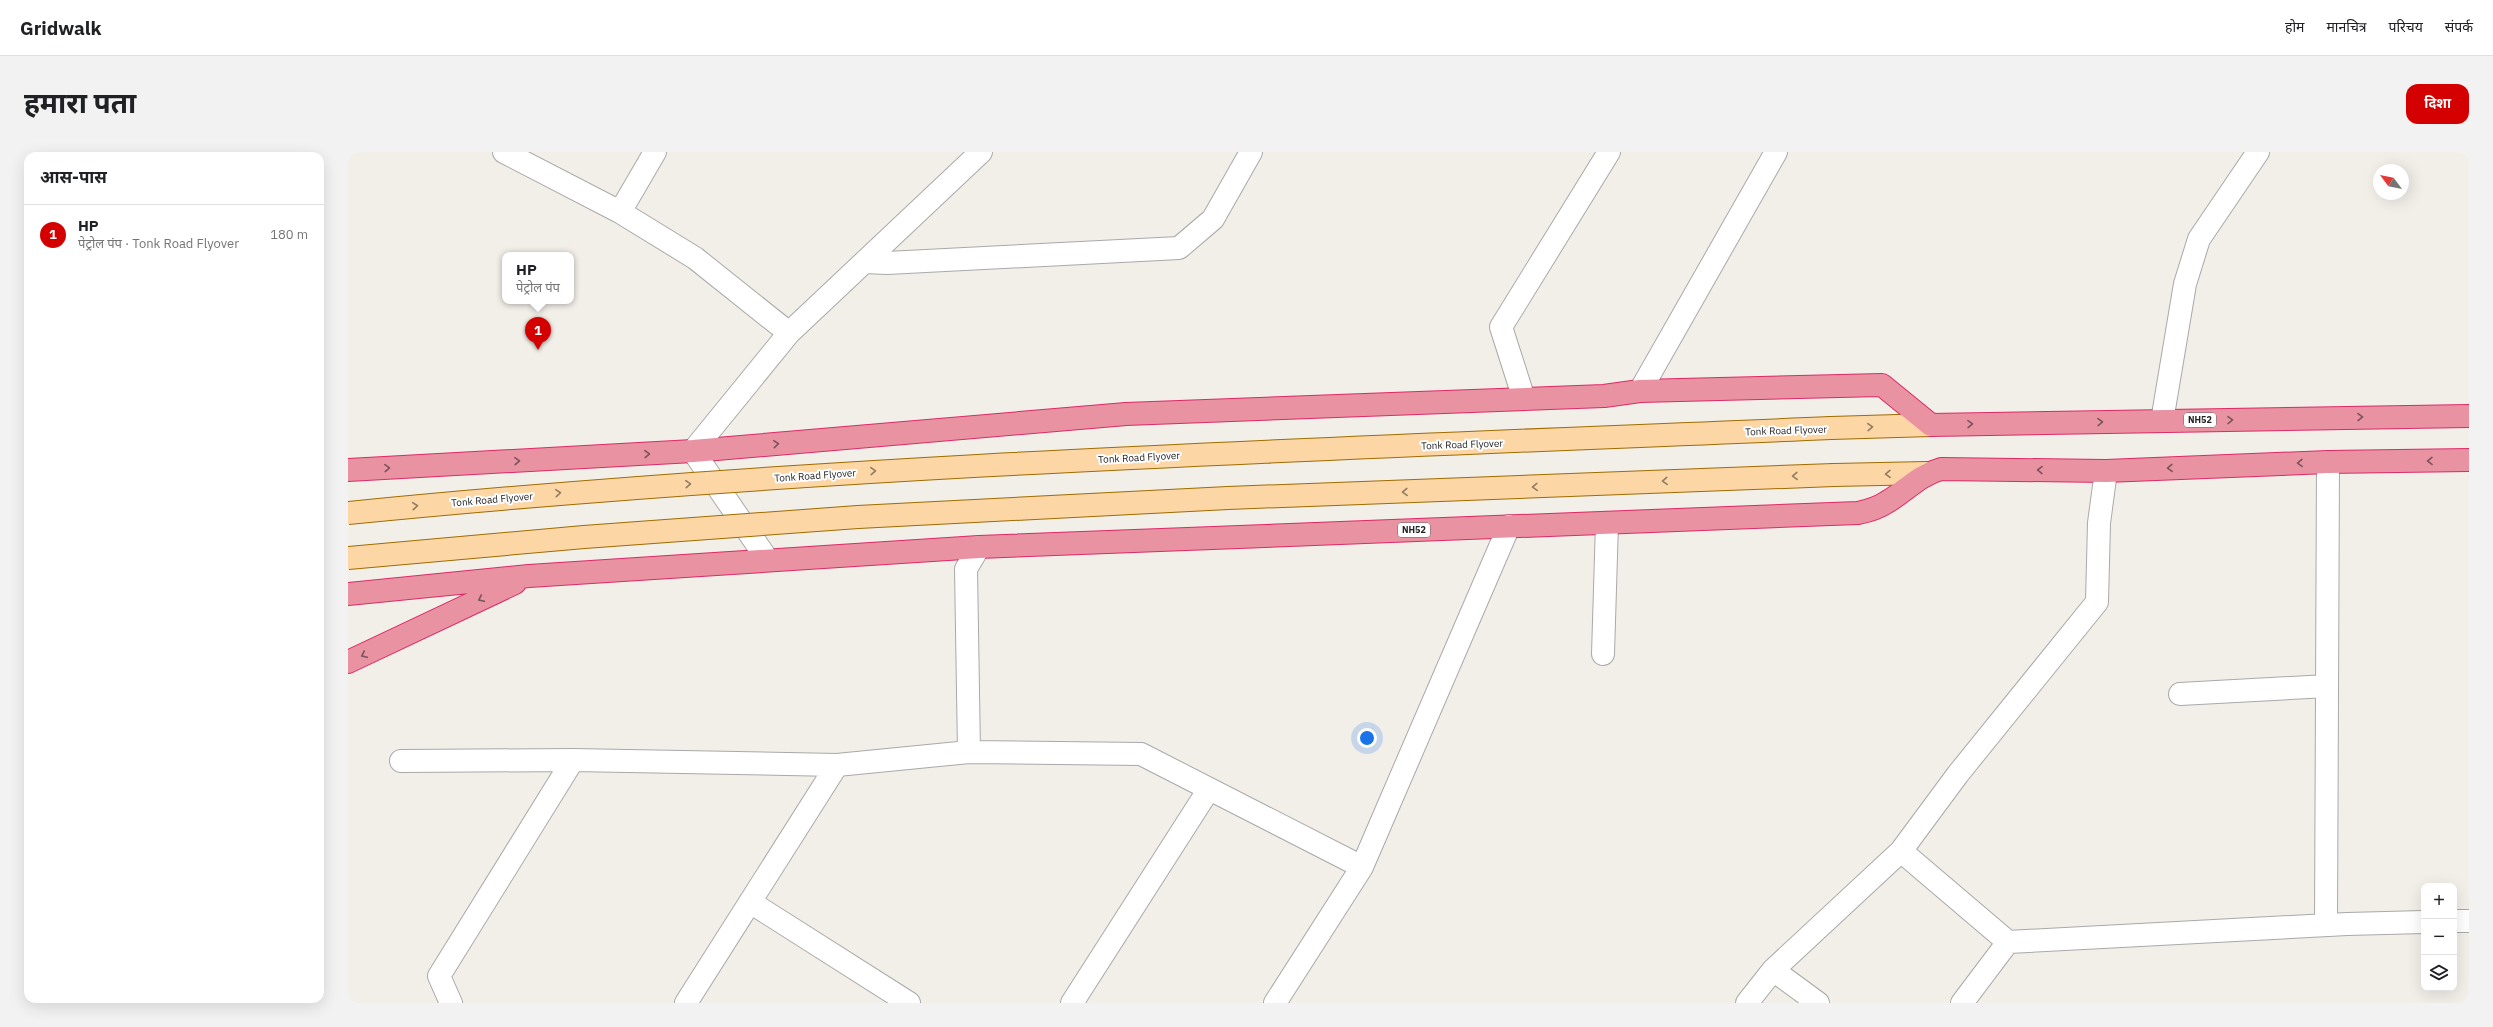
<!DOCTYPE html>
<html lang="hi">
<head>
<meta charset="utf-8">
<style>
	:root { --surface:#fff; --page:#f2f2f2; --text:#202124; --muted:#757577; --line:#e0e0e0; --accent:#d40000 }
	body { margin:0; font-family:"IBM Plex Sans","Noto Sans Devanagari",sans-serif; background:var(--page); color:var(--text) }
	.controls { position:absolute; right:12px; bottom:12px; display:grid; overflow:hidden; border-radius:8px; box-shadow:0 4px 16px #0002 }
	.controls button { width:36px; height:36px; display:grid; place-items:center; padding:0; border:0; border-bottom:1px solid var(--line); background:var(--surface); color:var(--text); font:20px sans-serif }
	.compass { position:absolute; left:2025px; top:12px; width:36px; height:36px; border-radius:50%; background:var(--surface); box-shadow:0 4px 16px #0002; rotate:302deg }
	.you { position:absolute; left:1019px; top:586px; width:14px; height:14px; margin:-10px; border:3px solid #fff; border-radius:50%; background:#1a73e8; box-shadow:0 0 0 6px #1a73e833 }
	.badge { display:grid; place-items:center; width:26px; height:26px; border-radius:50%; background:var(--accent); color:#fff; font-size:13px; font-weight:700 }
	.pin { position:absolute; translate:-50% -33px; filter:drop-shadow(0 1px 2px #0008) }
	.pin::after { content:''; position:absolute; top:21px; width:14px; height:12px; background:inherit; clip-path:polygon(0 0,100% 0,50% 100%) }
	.popup { position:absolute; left:154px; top:100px; width:72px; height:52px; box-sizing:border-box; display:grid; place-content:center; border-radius:8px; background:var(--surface); filter:drop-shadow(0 1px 3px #0005); font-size:13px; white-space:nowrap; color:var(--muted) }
	.popup b { font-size:15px; color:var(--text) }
	.popup::after { content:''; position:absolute; left:50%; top:100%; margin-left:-8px; border:8px solid transparent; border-top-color:var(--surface) }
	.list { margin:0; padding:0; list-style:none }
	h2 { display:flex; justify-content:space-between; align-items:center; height:52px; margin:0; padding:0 16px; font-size:17px }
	h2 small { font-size:13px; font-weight:400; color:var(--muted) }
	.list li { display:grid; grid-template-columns:26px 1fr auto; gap:12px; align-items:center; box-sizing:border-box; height:60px; padding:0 16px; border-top:1px solid var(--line) }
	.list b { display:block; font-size:15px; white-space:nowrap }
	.list p { margin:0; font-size:13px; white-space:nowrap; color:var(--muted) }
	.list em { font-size:13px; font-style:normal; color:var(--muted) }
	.icon { flex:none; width:22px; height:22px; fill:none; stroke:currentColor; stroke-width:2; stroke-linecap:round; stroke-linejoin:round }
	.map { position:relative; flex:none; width:2121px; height:851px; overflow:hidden; border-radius:12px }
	header { display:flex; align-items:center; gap:24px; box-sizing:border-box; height:56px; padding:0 20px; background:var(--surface); border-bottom:1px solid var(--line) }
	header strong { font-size:19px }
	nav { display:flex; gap:22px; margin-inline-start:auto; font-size:14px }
	.intro { display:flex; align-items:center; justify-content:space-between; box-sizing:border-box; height:96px; padding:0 24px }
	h1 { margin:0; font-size:28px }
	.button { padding:10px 18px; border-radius:12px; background:var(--accent); color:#fff; font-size:14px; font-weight:700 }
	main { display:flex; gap:24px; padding:0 24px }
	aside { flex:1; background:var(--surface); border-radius:12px; box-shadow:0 4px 16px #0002 }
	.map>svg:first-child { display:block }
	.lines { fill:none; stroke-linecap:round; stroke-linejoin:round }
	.minor-casing { stroke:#a9a9a9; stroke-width:24 }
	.major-casing { stroke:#a06b00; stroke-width:24 }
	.highway-casing { stroke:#dc2a67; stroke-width:24 }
	.minor { stroke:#fff; stroke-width:22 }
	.major { stroke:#fcd6a4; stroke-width:22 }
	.highway { stroke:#e892a2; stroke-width:22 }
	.major-bridge-casing { stroke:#a06b00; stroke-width:24; stroke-linecap:butt }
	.major-bridge { stroke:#fcd6a4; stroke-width:22 }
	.oneway { stroke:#7b545c }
	.oneway2 { stroke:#8f7c63 }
	.labels { text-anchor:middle; stroke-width:4; stroke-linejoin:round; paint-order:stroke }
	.shield { fill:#fff; stroke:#646464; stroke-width:1 }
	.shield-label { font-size:9px; font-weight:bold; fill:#222 }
	.street-label { font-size:10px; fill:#222; stroke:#fff }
</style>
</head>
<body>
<header>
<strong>Gridwalk</strong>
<nav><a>होम</a><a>मानचित्र</a><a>परिचय</a><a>संपर्क</a></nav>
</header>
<div class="intro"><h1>हमारा पता</h1><a class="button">दिशा</a></div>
<main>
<aside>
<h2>आस-पास<small></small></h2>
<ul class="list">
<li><span class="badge">1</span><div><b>HP</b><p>पेट्रोल पंप · Tonk Road Flyover</p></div><em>180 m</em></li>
</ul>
</aside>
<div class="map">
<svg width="2121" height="851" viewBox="0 0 2121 851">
	<rect width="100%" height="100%" fill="#f2efe9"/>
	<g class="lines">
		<!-- minor casing -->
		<g class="minor-casing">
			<path id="minor" d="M156 0 272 60
				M307 0 272 60 347 106 441 181
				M517 110 539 111 831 96 865 67 903 0
				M1292 239 1428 0
				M1176 247 1153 175 1261 0
				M1814 269 1837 132 1851 87 1910 0
				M419 407 345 299 441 181 633 0
				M1255 502 1259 371
				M1832 542 1979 534
				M621 600 793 602 1014 715
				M53 609 225 608
				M1553 699 1660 790
				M402 750 561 851
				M2106 769H2121
				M1978 773 1980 310
				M1425 818 1470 851
				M103 851 91 824 225 608 489 613
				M338 851 489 613 621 600 618 417 631 395
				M724 851 861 637
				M927 851 1014 715 1161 374
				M1399 851 1425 818 1553 699 1610 622 1749 450 1751 371 1758 319
				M1614 851 1660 790 1999 772 2076 770"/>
		</g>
		<!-- major casing -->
		<g class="major-casing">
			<path id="major" d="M1483 276 1583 273
				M1486 323 1579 321"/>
		</g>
		<!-- highway casing -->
		<g class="highway-casing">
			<path id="highway" d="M0 318 345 299 778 262 1256 244 1292 239 1534 233 1583 273 2121 264
				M0 442 181 424 631 395 1510 361C1520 359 1530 356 1539 350 1558 339 1571 323 1593 317L1758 319 1980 310 2121 308
				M0 510 167 431"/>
		</g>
		<!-- minor -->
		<use href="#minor" class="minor"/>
		<!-- major -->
		<use href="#major" class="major"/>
		<!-- highway -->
		<use href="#highway" class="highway"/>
		<!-- major-bridge casing -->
		<g class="major-bridge-casing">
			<path id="major-bridge" d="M0 361C493 312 988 297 1483 276
				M0 406 236 385 510 365 880 346 1486 323"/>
		</g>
		<!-- major-bridge -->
		<use href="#major-bridge" class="major-bridge"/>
	</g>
	<!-- one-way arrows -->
	<defs><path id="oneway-chevron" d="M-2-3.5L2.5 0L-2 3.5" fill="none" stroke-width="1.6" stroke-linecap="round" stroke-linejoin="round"/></defs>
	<g class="oneway">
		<use href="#oneway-chevron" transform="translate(2012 265) rotate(-1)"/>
		<use href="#oneway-chevron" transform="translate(1882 268) rotate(-1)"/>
		<use href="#oneway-chevron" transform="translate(1752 270) rotate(-1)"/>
		<use href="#oneway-chevron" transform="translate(1622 272) rotate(-1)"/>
		<use href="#oneway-chevron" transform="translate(428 292) rotate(-5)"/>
		<use href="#oneway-chevron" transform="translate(299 302) rotate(-3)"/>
		<use href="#oneway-chevron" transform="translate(169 309) rotate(-3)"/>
		<use href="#oneway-chevron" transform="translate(2082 309) rotate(179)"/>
		<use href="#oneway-chevron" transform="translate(1952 311) rotate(178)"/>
		<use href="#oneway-chevron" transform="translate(39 316) rotate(-3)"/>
		<use href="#oneway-chevron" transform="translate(1822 316) rotate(178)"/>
		<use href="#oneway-chevron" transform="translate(1692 318) rotate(-179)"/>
		<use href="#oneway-chevron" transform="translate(133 447) rotate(155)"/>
		<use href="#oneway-chevron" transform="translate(16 503) rotate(155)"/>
	</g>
	<g class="oneway2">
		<use href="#oneway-chevron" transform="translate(1522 275) rotate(-2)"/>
		<use href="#oneway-chevron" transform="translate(525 319) rotate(-3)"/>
		<use href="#oneway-chevron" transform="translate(1540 322) rotate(179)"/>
		<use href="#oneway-chevron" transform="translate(1447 324) rotate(178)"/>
		<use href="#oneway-chevron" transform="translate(1317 329) rotate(177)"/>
		<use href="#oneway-chevron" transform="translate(340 332) rotate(-4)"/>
		<use href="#oneway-chevron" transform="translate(1187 335) rotate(177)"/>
		<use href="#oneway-chevron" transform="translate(1057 340) rotate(178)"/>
		<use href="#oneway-chevron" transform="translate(210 341) rotate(-5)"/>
		<use href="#oneway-chevron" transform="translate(67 354) rotate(-5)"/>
	</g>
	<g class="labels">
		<!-- shield labels -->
		<g class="shield">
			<rect x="1836" y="261" width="32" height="14" rx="3"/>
			<rect x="1050" y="371" width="32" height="14" rx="3"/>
		</g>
		<g class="shield-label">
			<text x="1852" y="271">NH52</text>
			<text x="1066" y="381">NH52</text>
		</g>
		<!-- street labels -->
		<g class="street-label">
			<text transform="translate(1438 278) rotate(-2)" y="4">Tonk Road Flyover</text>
			<text transform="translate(1114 292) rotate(-2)" y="4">Tonk Road Flyover</text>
			<text transform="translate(791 305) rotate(-3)" y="4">Tonk Road Flyover</text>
			<text transform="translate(467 323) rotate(-4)" y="4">Tonk Road Flyover</text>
			<text transform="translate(144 347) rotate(-5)" y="4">Tonk Road Flyover</text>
		</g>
	</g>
</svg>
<div class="controls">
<button>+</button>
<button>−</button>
<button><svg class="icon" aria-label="layers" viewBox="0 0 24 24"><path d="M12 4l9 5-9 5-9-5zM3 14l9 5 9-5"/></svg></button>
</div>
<svg class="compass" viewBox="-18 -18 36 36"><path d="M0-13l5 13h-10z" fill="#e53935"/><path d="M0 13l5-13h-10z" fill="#757577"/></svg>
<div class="you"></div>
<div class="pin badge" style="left:190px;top:198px">1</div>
<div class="popup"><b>HP</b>पेट्रोल पंप</div>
</div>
</main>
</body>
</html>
